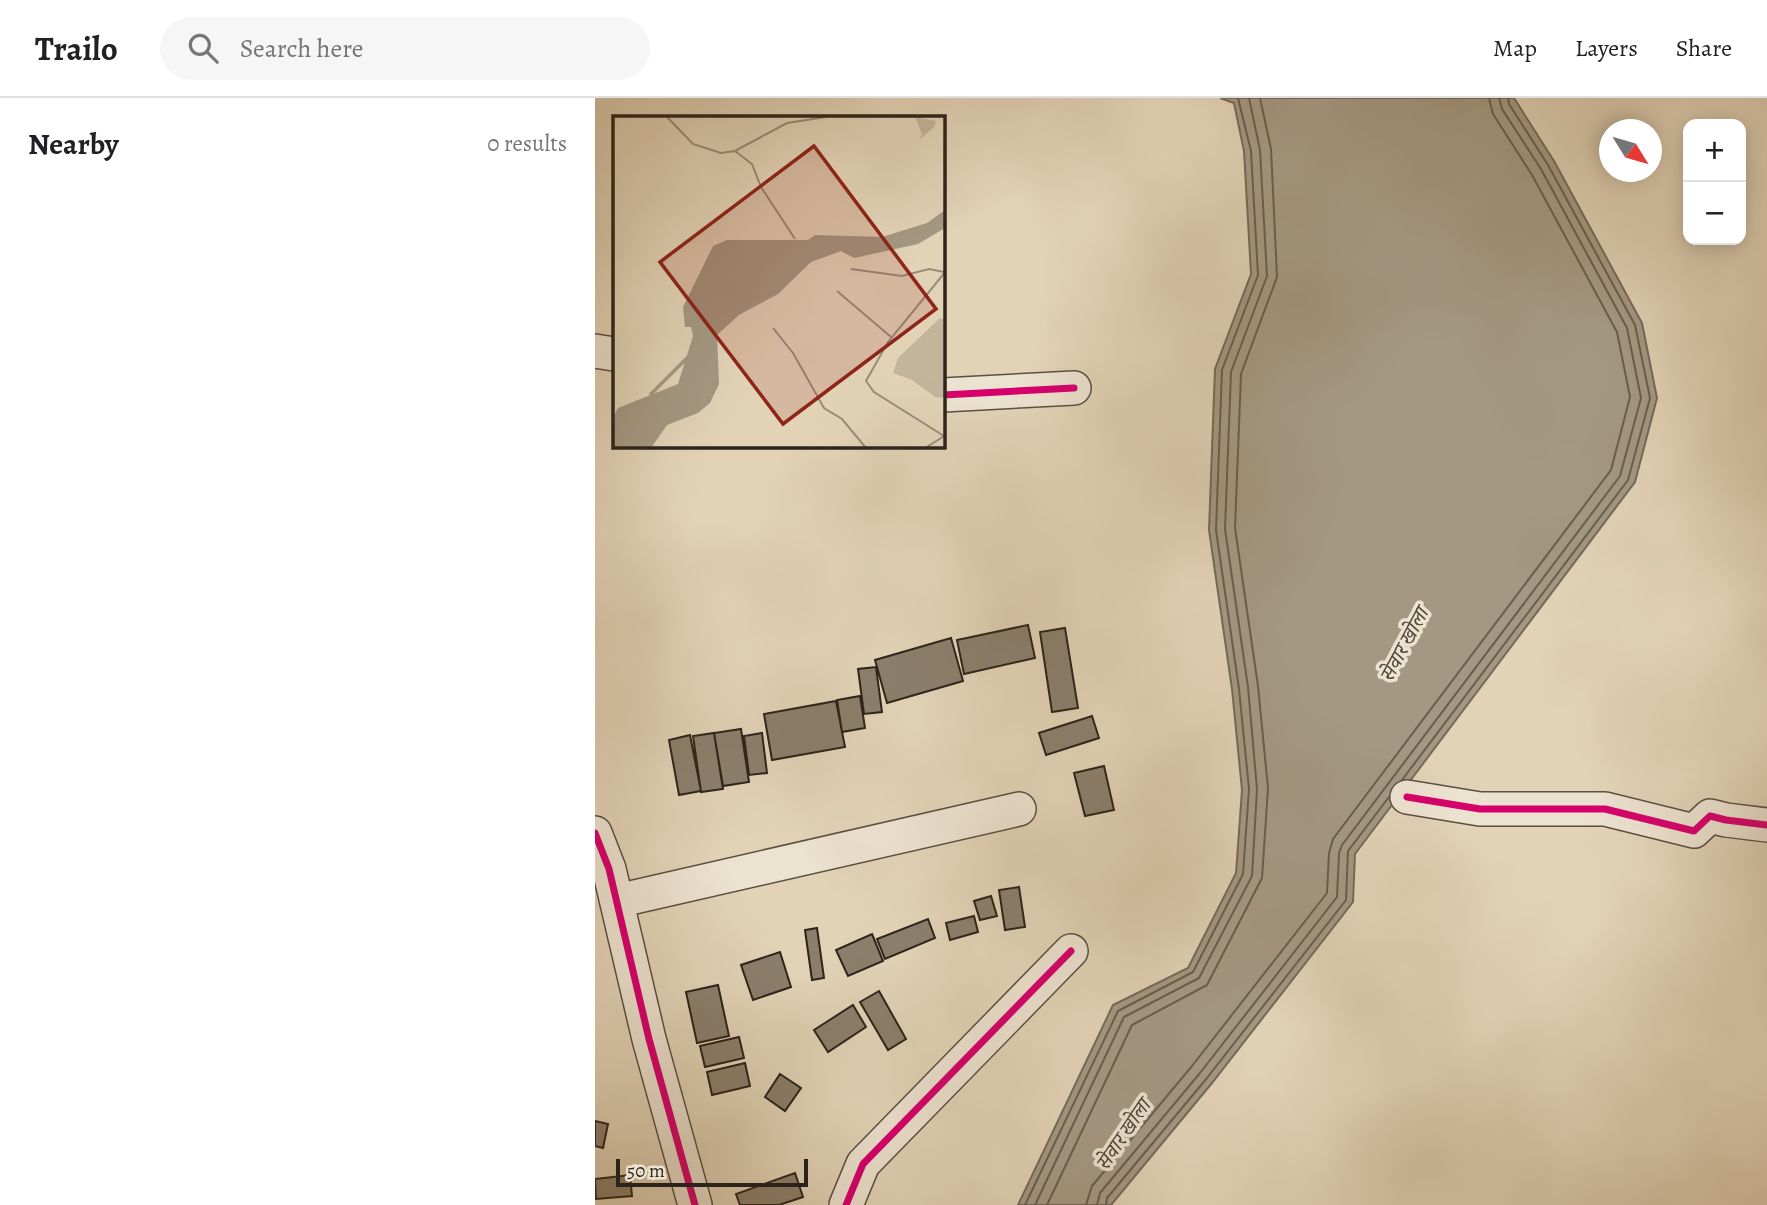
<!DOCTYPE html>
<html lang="en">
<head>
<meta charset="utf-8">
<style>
	:root { --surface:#fff; --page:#f6f6f6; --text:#202124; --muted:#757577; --line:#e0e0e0 }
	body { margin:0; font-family:Alegreya,"Noto Serif Devanagari",serif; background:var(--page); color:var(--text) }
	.controls { position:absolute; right:21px; top:21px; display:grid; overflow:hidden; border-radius:14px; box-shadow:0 4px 18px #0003 }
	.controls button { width:63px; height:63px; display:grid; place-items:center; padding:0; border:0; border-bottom:2px solid var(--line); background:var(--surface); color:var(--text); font:35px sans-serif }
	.compass { position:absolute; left:1004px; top:21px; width:63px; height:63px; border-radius:50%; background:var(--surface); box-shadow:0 4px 18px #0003; rotate:127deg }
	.scale { position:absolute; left:21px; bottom:18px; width:192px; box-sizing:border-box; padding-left:7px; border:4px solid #2c241b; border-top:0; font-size:19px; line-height:24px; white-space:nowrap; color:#2c241b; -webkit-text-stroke:5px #ece2d0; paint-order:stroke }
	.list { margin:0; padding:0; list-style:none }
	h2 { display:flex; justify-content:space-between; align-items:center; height:91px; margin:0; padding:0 28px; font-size:30px }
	h2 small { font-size:23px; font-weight:400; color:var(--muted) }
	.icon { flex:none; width:38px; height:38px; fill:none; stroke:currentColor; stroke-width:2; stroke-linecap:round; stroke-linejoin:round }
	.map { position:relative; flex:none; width:1172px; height:1107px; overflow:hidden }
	header { display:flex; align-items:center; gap:42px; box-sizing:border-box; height:98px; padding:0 35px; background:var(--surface); border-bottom:2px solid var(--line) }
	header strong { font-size:33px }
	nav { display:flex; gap:38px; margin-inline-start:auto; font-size:24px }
	.search { width:490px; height:63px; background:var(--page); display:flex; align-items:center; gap:18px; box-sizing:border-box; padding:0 24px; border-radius:38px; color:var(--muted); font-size:26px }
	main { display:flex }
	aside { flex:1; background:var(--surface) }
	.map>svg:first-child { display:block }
	.water { fill:#a49882; stroke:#746a59; stroke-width:2 }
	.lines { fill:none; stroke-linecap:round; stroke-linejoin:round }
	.shore { stroke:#685e4e; stroke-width:2 }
	.building { fill:#8b7f6c; stroke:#2c241b; stroke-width:2 }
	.minor-casing { stroke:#5a5042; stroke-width:36 }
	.minor { stroke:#ece2d0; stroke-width:33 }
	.cycleway-casing { stroke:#ece2d0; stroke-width:11 }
	.cycleway { stroke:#d6006c; stroke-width:7 }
	.labels { text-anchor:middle; stroke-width:7; stroke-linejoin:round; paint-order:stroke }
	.water-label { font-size:21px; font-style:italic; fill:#50473a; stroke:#ece2d0 }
	.inset-river { fill:none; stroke:#a49882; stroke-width:3.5 }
	.inset-road { fill:none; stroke:#998d79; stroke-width:2 }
	.view { fill:#8f2418; fill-opacity:0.15; stroke:#8f2418; stroke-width:3.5 }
	.inset-edge { fill:none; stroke:#2c241b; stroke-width:3.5 }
</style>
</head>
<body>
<header>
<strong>Trailo</strong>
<div class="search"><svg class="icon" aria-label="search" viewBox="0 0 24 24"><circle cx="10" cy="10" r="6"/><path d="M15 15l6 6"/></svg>Search here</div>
<nav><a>Map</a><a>Layers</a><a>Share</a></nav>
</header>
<main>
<aside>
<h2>Nearby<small>0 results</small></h2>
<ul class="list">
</ul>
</aside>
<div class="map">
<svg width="1172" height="1107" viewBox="0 0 1172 1107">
	<rect width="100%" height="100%" fill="#e2d3b7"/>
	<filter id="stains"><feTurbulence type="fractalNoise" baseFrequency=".00286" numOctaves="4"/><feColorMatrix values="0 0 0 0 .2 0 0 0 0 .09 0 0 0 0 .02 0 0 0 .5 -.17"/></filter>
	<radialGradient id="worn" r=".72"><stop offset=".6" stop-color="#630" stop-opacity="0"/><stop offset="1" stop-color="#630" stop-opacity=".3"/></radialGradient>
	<!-- water -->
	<path class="water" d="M625 0H919L959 63 1047 225 1062 300 1040 384 760 756 758 804 617 985 516 1107H423L518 907 593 870 641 775 647 692 637 591 614 432 620 271 656 176 649 53 639 5Z"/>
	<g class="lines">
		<!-- shore -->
		<path class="shore" d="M807 682 1033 382 1055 300 1040 227 953 67 914 6 913 0
			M430 1107 523 913 598 874 648 776 654 691 644 591 621 432 627 272 663 177 656 53 643 0
			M440 1107 529 919 604 880 657 778 662 691 653 589 630 431 636 274 672 178 665 52 654 0
			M452 1107 537 927 612 887 667 780 673 690 663 588 640 430 646 276 682 179 676 51 665 0
			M491 1107 497 1088 597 968 732 795 734 755 738 741 1016 372 1035 299 1022 234 937 77 898 16 894 0
			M502 1107 505 1095 605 975 742 799 744 755 747 747 1025 378 1046 300 1032 230 946 71 907 11 904 0
			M511 1107 512 1100 612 980 751 802 753 753 794 699"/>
	</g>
	<!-- building -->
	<path class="building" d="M433 527 440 560 369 576 362 542Z
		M470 530 483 610 457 614 445 534Z
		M356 540 368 583 292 605 280 562Z
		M281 569 287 614 269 616 263 571Z
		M265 598 270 630 247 634 242 602Z
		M241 603 250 649 177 662 169 616Z
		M497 618 504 640 451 657 444 635Z
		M146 631 154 684 128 688 119 635Z
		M119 635 128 691 106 694 98 638Z
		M167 635 172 675 154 677 149 638Z
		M95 637 106 693 84 697 74 642Z
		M509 668 519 712 490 718 479 675Z
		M424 789 430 829 410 832 404 792Z
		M396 798 402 818 385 822 379 803Z
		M379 818 383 834 355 842 351 825Z
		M333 821 340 840 290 861 282 841Z
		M222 830 229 880 217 882 210 832Z
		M277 836 288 863 253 878 241 852Z
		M185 854 196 889 158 902 146 867Z
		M123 887 134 938 102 945 91 894Z
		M284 893 311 941 293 952 265 904Z
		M258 907 271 929 233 954 219 932Z
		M144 939 149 960 110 969 105 948Z
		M150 965 155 988 117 997 112 974Z
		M185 976 206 990 190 1013 170 999Z
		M0 1023 13 1026 8 1050 0 1048Z
		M200 1075 208 1099 184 1107H145L141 1096Z
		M35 1077 37 1098 1 1101 0 1081Z"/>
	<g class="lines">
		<!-- minor casing -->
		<g class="minor-casing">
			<path id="minor" d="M0 253 19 256
				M348 297 479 290
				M812 699 885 711H1010L1099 733 1115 718 1131 722 1172 727
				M0 735 14 771 54 941 100 1107
				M22 803 424 711
				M251 1107 268 1066 476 853"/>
		</g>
		<!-- minor -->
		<use href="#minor" class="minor"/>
		<!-- cycleway casing -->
		<g class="cycleway-casing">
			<path id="cycleway" d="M348 297 479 290
				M812 699 885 711H1010L1099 733 1115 718 1131 722 1172 727
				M0 735 14 771 54 941 100 1107
				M251 1107 268 1066 476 853"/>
		</g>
		<!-- cycleway -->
		<use href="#cycleway" class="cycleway"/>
	</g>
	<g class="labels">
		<!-- water labels -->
		<g class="water-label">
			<text transform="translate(809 547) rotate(-62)" y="7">सेवार खोला</text>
			<text transform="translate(528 1037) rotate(-56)" y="7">सेवार खोला</text>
		</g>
	</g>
	<!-- overview -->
	<g transform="translate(18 18)">
		<rect width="332" height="332" fill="#e2d3b7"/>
		<path d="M302 1 323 5 321 11 306 24 309 18ZM327 202 332 204V282L322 281 299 264 280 257 285 242Z" fill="#c3b59c"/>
		<path d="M332 94V112L305 128 241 142 228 135 198 146 165 178 126 199 104 219 106 268 97 287 85 297 54 309 38 332H0V301L5 292 65 268 80 220 78 211H72L70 191 100 130 114 124H195L202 119 269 121 314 107Z" fill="#a49882"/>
		<path class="inset-river" d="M37 279 75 241"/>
		<path class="inset-road" d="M54 1 80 28 108 37 122 35 174 7 213 1M122 35 139 48 148 71 182 123M238 153 289 160 316 153 331 156M224 175 278 221M160 212 180 237 211 292 229 303 253 332M331 320 261 276 253 265 275 226 333 155M312 332 333 319"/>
		<path class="view" d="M201 30 323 193 170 308 47 146Z"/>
		<rect width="332" height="332" class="inset-edge"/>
	</g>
	<rect width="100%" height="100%" filter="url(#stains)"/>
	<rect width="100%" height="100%" fill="url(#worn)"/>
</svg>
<div class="controls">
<button>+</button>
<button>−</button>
</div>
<svg class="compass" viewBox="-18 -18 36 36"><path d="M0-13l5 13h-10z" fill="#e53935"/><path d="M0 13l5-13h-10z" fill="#757577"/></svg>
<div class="scale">50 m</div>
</div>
</main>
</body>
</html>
